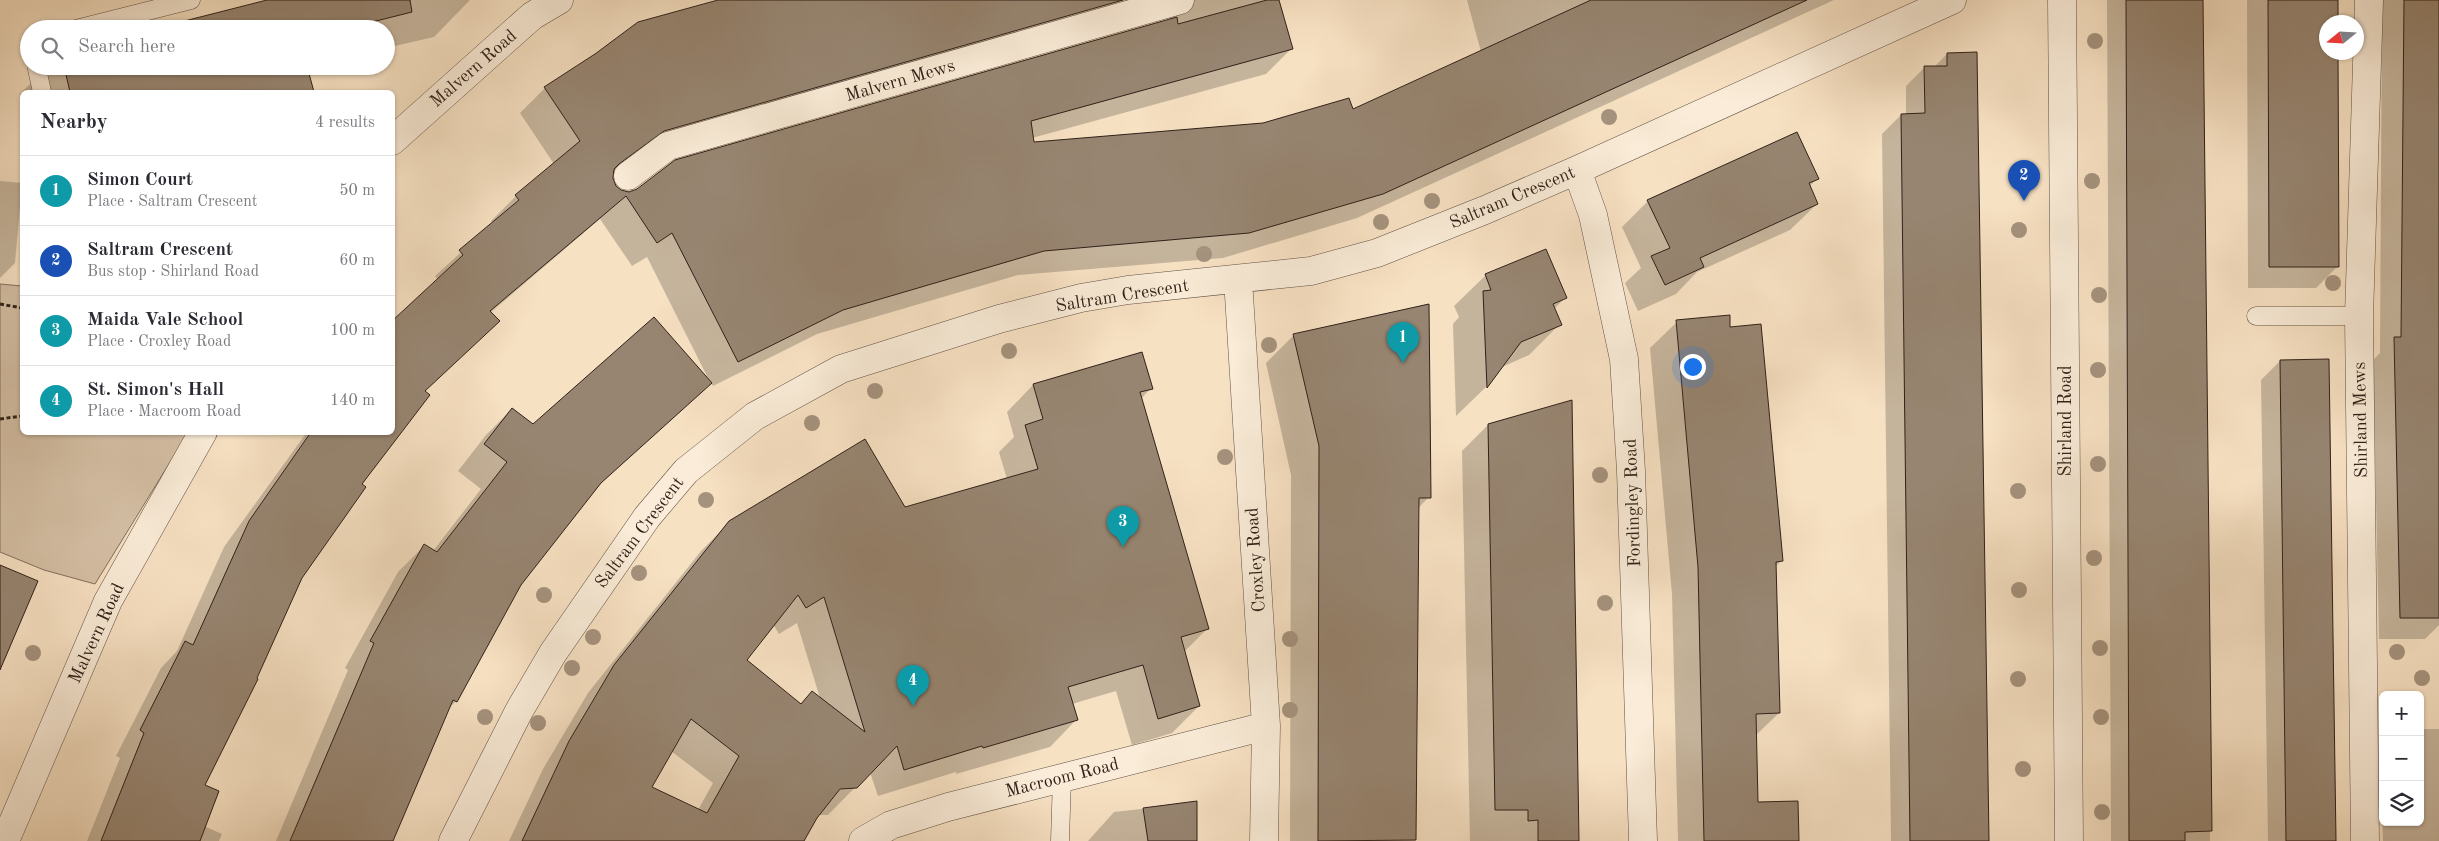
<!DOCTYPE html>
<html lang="en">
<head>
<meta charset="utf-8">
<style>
	:root { --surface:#fff; --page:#f7f7f7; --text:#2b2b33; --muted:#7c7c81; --line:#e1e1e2; --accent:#d93025 }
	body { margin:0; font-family:"Old Standard TT",serif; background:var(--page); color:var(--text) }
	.controls { position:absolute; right:15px; bottom:15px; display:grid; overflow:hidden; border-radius:8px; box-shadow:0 1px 4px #0004 }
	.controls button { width:45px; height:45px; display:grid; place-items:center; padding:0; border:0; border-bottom:1px solid var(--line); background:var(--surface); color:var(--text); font:25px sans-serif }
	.compass { position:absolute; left:2319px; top:15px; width:45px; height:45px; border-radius:50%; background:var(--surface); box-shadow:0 1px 4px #0004; rotate:252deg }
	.you { position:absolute; left:1692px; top:366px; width:18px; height:18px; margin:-12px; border:4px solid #fff; border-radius:50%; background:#1a73e8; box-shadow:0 0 0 8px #1a73e833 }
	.badge { display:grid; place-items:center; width:32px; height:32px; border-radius:50%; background:var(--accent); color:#fff; font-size:16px; font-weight:700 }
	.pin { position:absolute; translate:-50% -41px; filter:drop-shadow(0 1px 2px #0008) }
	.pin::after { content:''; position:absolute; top:26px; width:18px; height:15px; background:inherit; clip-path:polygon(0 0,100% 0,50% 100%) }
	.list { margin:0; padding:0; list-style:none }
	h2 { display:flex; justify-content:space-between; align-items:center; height:65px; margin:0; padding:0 20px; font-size:21px }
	h2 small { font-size:16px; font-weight:400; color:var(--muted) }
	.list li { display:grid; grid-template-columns:32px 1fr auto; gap:15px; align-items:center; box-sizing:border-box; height:70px; padding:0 20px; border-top:1px solid var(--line) }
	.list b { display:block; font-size:19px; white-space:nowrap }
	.list p { margin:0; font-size:16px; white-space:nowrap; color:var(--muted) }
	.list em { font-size:16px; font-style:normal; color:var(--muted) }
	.icon { flex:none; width:28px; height:28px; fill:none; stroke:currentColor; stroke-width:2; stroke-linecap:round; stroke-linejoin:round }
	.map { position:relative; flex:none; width:2439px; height:841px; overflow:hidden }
	.search { position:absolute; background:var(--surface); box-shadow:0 1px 4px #0004; left:20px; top:20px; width:375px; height:55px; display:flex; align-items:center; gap:12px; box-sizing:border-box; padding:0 18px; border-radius:28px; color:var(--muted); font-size:19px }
	.panel { position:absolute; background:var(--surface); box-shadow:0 1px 4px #0004; left:20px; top:90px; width:375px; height:345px; border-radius:8px }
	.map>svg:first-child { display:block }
	.green { fill:#d5c0a6; stroke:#827060 }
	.shadow { fill:#0003; fill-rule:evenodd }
	.building { fill:#978571; stroke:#302119; fill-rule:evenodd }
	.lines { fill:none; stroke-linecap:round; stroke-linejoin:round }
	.service-casing { stroke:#625144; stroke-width:19 }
	.minor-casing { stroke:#625144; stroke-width:29 }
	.tertiary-casing { stroke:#625144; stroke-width:29 }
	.path { stroke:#302119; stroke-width:3; stroke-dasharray:4 2.5; stroke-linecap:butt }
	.service { stroke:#faecd8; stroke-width:18 }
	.minor { stroke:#faecd8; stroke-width:28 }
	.tertiary { stroke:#faecd8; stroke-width:28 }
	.tree { fill:#a5927d }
	.labels { text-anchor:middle; stroke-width:5; stroke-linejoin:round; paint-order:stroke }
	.street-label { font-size:18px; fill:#302119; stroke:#faecd8 }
</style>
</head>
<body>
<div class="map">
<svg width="2439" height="841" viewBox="0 0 2439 841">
	<rect width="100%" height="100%" fill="#f7e1c3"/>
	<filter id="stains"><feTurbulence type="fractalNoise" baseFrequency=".004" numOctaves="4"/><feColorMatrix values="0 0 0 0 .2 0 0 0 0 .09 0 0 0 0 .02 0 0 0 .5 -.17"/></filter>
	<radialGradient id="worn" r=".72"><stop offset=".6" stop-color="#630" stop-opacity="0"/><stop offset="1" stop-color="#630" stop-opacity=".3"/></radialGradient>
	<!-- green -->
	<path class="green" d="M0 284 22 286V432L188 433 95 584 44 570 0 552Z"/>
	<!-- shadow -->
	<path class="shadow" d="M272 0H470L434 37 386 48V29H158Z
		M720 0H1278L1291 49 1266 74 1032 138 1033 144 1263 124 1352 111 1481 52 1467 0H1834L1357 218 1223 258 1018 275 817 334 713 386 711 383 592 491 520 584 456 701 447 710 391 841H276L348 670 345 668 398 572 424 546 433 551 481 489 458 471 486 435 512 409 533 425 710 382 647 257 632 266 600 219 490 313 424 392 301 577 203 786 204 826 222 834 219 841H87L120 758 116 756 161 668 177 651 224 547 307 432H392L438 280 435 276 493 223 491 221 516 196 554 164 520 113 545 88ZM1166 13 1170 20 629 193 621 191 615 187 612 175 633 158Z
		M2107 0H2201L2210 841H2111Z
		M2247 0H2337V22H2326L2337 267 2316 288H2248Z
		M2382 0H2439V625L2425 639H2379L2373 360 2380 353Z
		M1947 54 1988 841H1891L1882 134 1901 115H1906V86L1925 67H1934Z
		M48 66H314L306 68 312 92H22V104L20 94Z
		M1817 179 1809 187 1817 204 1790 230 1697 272 1676 294 1638 311 1625 283 1641 268 1622 227 1648 201Z
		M0 181 22 183 15 263 0 278Z
		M1486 275 1565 298 1554 309 1560 324 1529 355 1500 368 1486 387 1456 416 1453 324 1459 317 1454 306Z
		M1677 322 1729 328 1781 561 1775 567 1779 713 1755 736 1757 804 1798 841H1678L1672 594 1650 348Z
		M1294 335 1429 497 1417 509 1415 841H1290L1291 475 1266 363Z
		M1141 354 1151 388 1141 399 1207 629 1184 652 1199 706 1172 733 1132 745 1116 691 1072 704 1076 720 1050 747 956 774V772L878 796 870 772 828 815H818L803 841H509L543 769 588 693 701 551 728 524 905 508 1007 479 999 452 1014 437 1007 412 1033 385ZM797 623 820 698 812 692 800 705 745 660 773 624 779 634ZM671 751 713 783 698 810 650 787Z
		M2280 361 2335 841H2268L2261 380Z
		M1488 425 1579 841H1470L1462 451Z
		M2420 729H2439V841H2383L2380 749 2383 746V822H2420Z
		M1196 803V841H1088L1114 812Z"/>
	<!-- building -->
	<path class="building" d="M267 0H410L412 12 344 29H153Z
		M718 0H1123L664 131 619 164 614 169 613 178 616 186 621 190 629 192 637 189 675 160 1177 17 1178 24 1267 0H1279L1293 49 1031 121 1034 142 1263 123 1349 98 1353 109 1591 0H1807L1383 194 1249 233 1044 251 843 310 738 362 672 233 657 243 626 196 490 311 500 321 425 391 430 395 362 484 366 487 302 578 257 678 258 679 205 785 219 791 200 841H101L144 733 140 730 185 641 193 645 249 521 311 432H392V321L463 255 459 250 519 200 515 195 580 141 544 87 595 54 638 22Z
		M2126 0H2203L2212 831 2185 832V841H2129Z
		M2268 0H2338V22H2326V52H2338L2339 267H2269Z
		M2404 0H2439V618H2400L2394 337H2401Z
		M1977 52 1989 841H1910L1901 114 1925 113 1924 66H1947V53Z
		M64 66H307L314 92H70Z
		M1797 132 1819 179 1809 183 1818 204 1700 258 1704 267 1665 285 1651 256 1670 248 1647 200Z
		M1546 249 1567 298 1553 304 1562 325 1521 342 1487 388 1483 291 1491 290 1485 274Z
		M1429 304 1431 498H1419L1416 840 1318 841 1319 446 1293 334Z
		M1730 315V327L1761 324 1783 561 1776 562 1780 713 1756 714 1758 802 1798 801 1799 841H1704L1698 567 1676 320Z
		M654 317 712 383 601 483 521 585 457 702 453 700 393 841H290L374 643 370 641 424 544 437 552 507 462 484 444 512 408 533 424Z
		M1142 352 1153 389 1140 392 1209 629 1181 637 1200 706 1158 719 1143 665 1068 687 1078 720 983 748 982 746 904 770 897 746 857 788 840 789 817 818 804 841H522L569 741 614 665 729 521 865 439 905 507 1038 469 1025 425 1043 419 1033 384ZM798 595 806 608 824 597 865 732 812 691 801 704 747 660ZM691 719 739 756 707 813 652 787Z
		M2329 359 2336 841H2286L2280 360Z
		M1572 400 1579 841H1538V820L1528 821V810H1495L1488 424Z
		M0 565 38 581 0 670Z
		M1197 801V841H1148L1143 808Z"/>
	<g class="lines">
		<!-- service casing -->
		<g class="service-casing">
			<path id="service" d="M76 29 191 0
				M40 66 37 69 42 92
				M2256 316H2359
				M1060 841 1062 777"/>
		</g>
		<!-- minor casing -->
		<g class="minor-casing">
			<path id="minor" d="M392 141 532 16 559 0
				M1577 170 1593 215 1624 359 1631 471 1643 841
				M628 176 668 146 1180 0
				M1238 279 1266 726 1264 841
				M5 841 108 601 203 432
				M453 841 519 711 553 653 647 517 686 471 755 416 841 369 999 319 1081 298 1128 290 1311 271 1377 253 1485 210 1577 170 1952 0
				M863 841 891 825 948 807 1266 726
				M2365 841 2359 316 2369 0"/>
		</g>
		<!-- tertiary casing -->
		<g class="tertiary-casing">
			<path id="tertiary" d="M2062 0 2069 841"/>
		</g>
		<!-- path -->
		<path class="path" d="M0 304 22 308
			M0 419 22 416"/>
		<!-- service -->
		<use href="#service" class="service"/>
		<!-- minor -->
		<use href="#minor" class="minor"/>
		<!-- tertiary -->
		<use href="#tertiary" class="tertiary"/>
	</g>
	<!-- trees -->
	<g class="tree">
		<circle cx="2095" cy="41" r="8"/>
		<circle cx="1609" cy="117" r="8"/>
		<circle cx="2092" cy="181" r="8"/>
		<circle cx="1432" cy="201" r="8"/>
		<circle cx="1381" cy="222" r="8"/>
		<circle cx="2019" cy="230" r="8"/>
		<circle cx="1204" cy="254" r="8"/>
		<circle cx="2333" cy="283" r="8"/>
		<circle cx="2099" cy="295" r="8"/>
		<circle cx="1269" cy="345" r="8"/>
		<circle cx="1009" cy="351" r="8"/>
		<circle cx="2098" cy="370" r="8"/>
		<circle cx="875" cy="391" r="8"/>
		<circle cx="812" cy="423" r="8"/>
		<circle cx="1225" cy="457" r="8"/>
		<circle cx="2098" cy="464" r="8"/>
		<circle cx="1600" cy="475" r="8"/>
		<circle cx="2018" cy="491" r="8"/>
		<circle cx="706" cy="500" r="8"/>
		<circle cx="2094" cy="558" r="8"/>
		<circle cx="639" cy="573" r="8"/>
		<circle cx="2019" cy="590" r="8"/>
		<circle cx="544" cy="595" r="8"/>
		<circle cx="1605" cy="603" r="8"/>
		<circle cx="593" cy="637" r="8"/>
		<circle cx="1290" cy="639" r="8"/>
		<circle cx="2100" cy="648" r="8"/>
		<circle cx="2397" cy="652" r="8"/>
		<circle cx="33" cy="653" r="8"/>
		<circle cx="572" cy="668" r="8"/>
		<circle cx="2422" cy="678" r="8"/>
		<circle cx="2018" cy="679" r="8"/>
		<circle cx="1290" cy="710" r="8"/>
		<circle cx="485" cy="717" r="8"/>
		<circle cx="2101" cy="717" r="8"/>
		<circle cx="538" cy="723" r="8"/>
		<circle cx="2023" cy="769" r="8"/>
		<circle cx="2102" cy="812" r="8"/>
	</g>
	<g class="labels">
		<!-- street labels -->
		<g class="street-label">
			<text transform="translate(473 68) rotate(-41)" y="6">Malvern Road</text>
			<text transform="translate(900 80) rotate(-16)" y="6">Malvern Mews</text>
			<text transform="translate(1512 197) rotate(-23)" y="6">Saltram Crescent</text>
			<text transform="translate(1122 295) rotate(-9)" y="6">Saltram Crescent</text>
			<text transform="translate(2360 420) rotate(-91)" y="6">Shirland Mews</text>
			<text transform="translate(2065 421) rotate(-90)" y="6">Shirland Road</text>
			<text transform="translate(1632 503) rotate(-92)" y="6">Fordingley Road</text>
			<text transform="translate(639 532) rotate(-53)" y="6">Saltram Crescent</text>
			<text transform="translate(1255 560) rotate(-94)" y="6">Croxley Road</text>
			<text transform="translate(96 633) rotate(-65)" y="6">Malvern Road</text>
			<text transform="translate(1062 777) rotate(-14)" y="6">Macroom Road</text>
		</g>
	</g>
	<rect width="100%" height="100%" filter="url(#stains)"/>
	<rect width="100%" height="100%" fill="url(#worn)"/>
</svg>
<div class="controls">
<button>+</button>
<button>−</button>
<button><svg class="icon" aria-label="layers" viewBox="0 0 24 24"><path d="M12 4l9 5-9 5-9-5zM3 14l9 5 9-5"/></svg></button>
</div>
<svg class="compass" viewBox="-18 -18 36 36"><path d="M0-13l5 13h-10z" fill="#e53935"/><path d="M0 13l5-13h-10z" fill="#7c7c81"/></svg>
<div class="you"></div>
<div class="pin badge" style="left:1403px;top:363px;background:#0f9aa8">1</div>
<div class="pin badge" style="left:2024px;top:201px;background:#1a4fb4">2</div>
<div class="pin badge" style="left:1123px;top:547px;background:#0f9aa8">3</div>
<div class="pin badge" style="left:913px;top:706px;background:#0f9aa8">4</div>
<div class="search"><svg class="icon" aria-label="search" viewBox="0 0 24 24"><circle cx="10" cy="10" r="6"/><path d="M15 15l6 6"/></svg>Search here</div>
<section class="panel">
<h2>Nearby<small>4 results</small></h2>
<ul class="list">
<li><span class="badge" style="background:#0f9aa8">1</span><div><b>Simon Court</b><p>Place · Saltram Crescent</p></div><em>50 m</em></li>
<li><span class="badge" style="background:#1a4fb4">2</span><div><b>Saltram Crescent</b><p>Bus stop · Shirland Road</p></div><em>60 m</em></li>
<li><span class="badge" style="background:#0f9aa8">3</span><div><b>Maida Vale School</b><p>Place · Croxley Road</p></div><em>100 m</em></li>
<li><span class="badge" style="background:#0f9aa8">4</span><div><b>St. Simon's Hall</b><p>Place · Macroom Road</p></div><em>140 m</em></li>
</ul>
</section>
</div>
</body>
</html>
